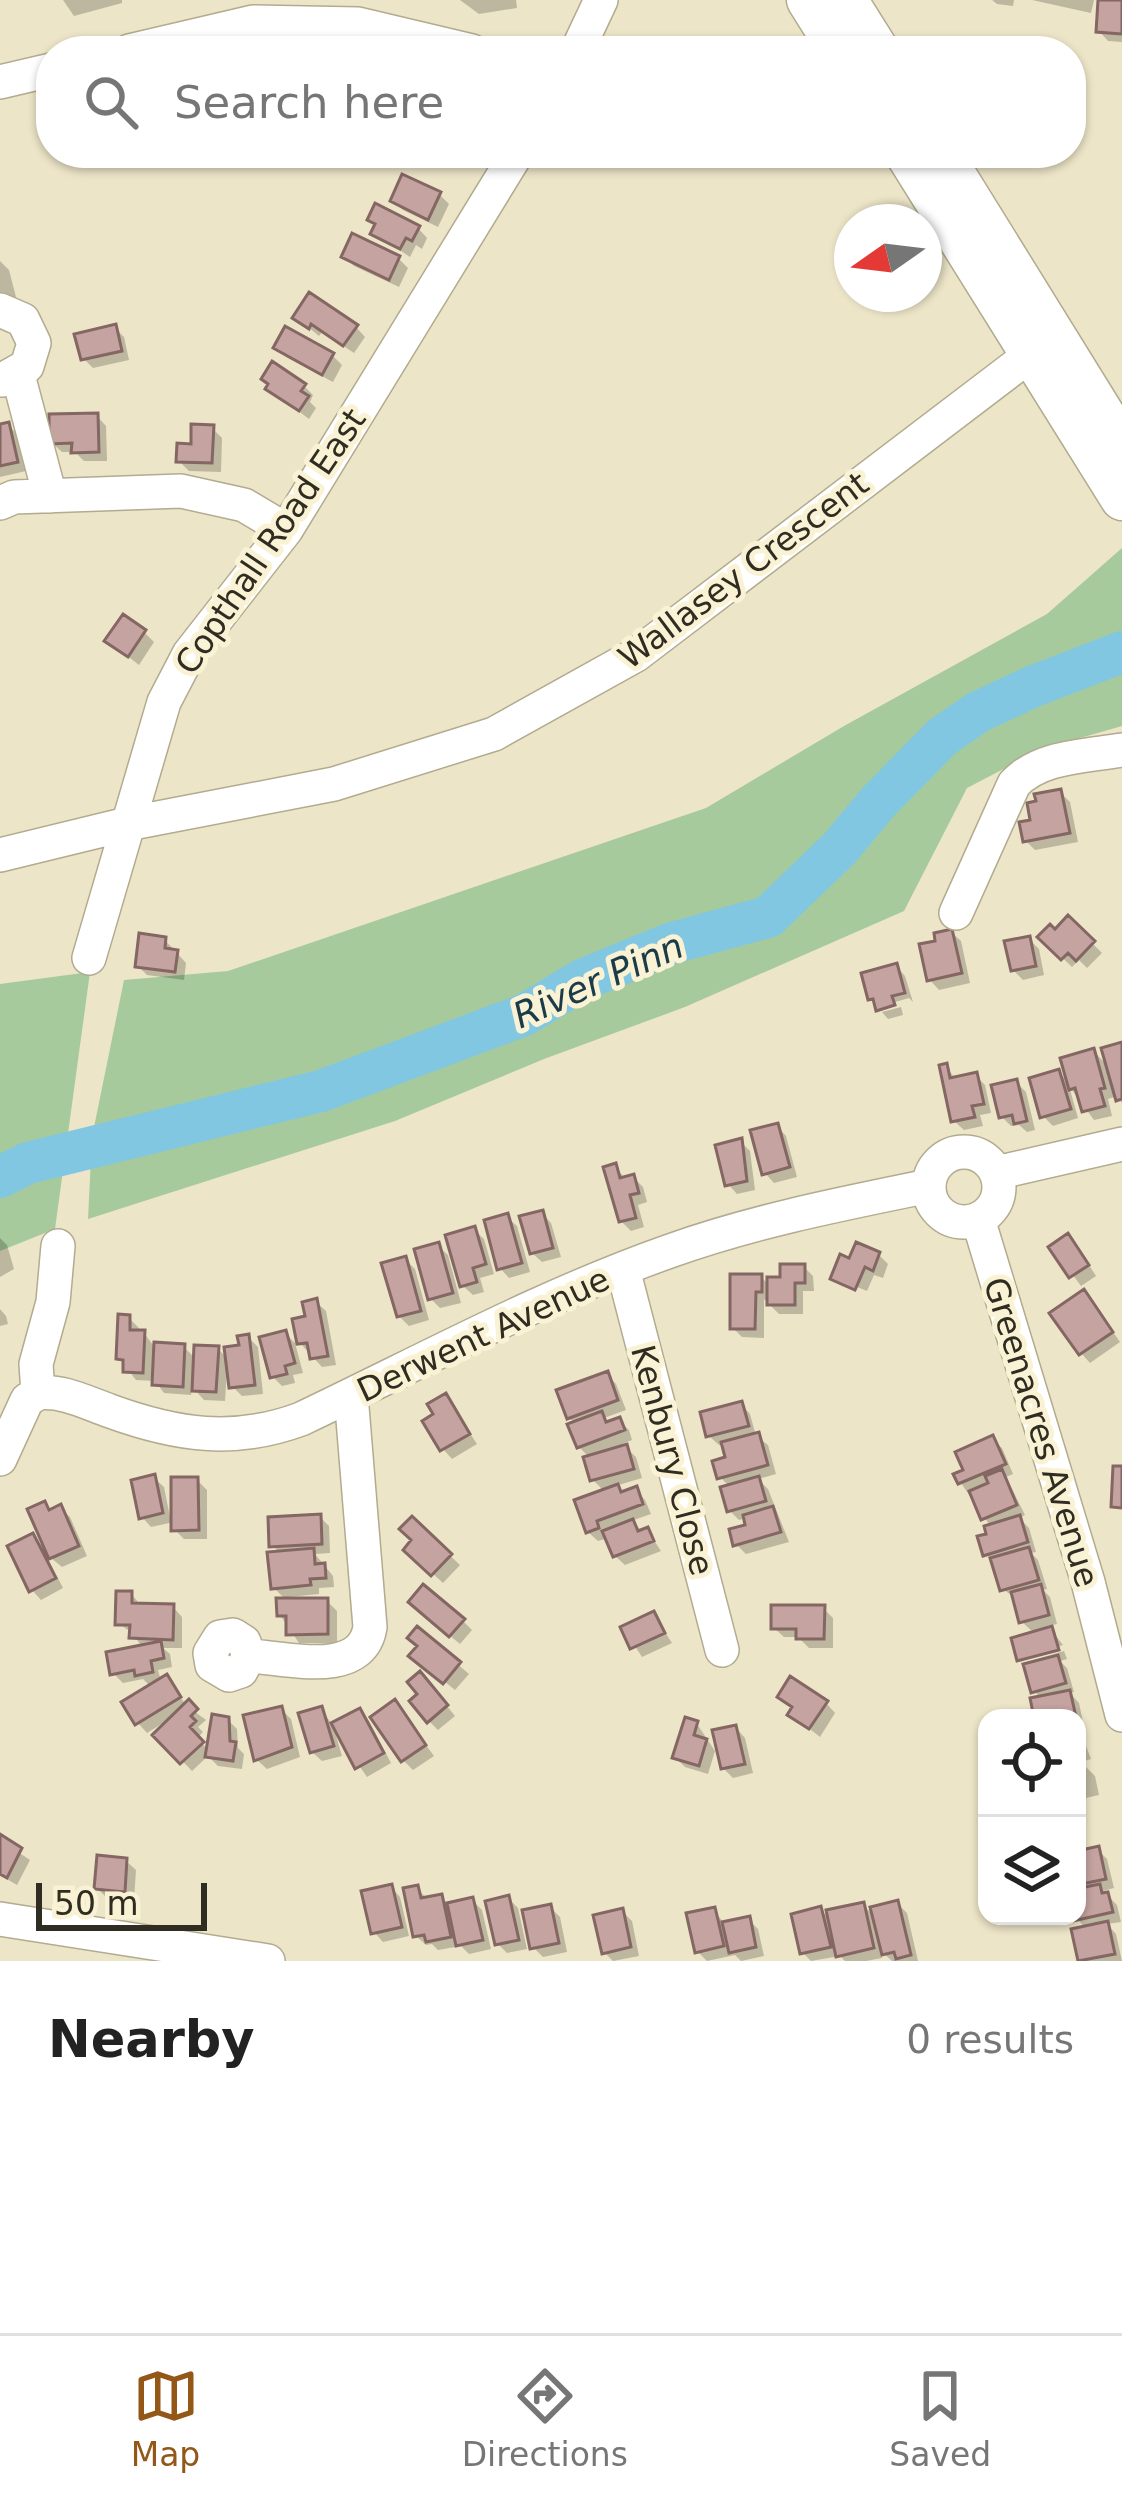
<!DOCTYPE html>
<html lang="en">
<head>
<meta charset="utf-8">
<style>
	:root { --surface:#fff; --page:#f6f6f6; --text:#222; --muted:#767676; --line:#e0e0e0; --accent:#935718 }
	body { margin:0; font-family:"DejaVu Sans",sans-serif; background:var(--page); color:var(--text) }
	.controls { position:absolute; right:36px; bottom:36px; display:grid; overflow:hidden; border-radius:24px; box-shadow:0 3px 9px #0004 }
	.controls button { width:108px; height:108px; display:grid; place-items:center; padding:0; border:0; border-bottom:3px solid var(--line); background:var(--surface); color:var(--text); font:60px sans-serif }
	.compass { position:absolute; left:834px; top:204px; width:108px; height:108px; border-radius:50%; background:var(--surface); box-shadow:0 3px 9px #0004; rotate:256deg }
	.scale { position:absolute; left:36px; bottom:30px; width:171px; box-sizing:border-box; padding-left:12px; border:6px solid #2f2c21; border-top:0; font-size:33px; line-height:42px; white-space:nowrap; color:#2f2c21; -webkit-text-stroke:9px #faf2d5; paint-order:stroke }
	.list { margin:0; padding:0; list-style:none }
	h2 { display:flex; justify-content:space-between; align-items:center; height:156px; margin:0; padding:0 48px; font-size:51px }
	h2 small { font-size:39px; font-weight:400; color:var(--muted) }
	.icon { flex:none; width:66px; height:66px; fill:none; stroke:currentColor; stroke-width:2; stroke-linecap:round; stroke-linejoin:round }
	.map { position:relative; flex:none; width:1122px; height:1961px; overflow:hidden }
	.search { position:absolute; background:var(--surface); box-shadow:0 3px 9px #0004; left:36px; right:36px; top:36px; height:132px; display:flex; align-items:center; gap:30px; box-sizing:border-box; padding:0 42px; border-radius:48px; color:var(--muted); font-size:45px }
	.sheet { height:372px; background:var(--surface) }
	nav { display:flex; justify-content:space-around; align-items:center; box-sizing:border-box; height:168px; border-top:3px solid var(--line); background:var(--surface); font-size:33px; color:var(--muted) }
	nav a { display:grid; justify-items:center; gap:6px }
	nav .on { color:var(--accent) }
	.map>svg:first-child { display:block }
	.green { fill:#a6ca9b }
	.shadow { fill:#0003 }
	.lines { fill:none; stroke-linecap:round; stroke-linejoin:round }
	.river { stroke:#82c7e1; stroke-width:42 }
	.building { fill:#c4a3a0; stroke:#846663; stroke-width:3 }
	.minor-casing { stroke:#b2ab8f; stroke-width:36 }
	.major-casing { stroke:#b2ab8f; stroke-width:45 }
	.minor { stroke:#fff; stroke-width:33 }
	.major { stroke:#fff; stroke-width:42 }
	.labels { text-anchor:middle; stroke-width:10; stroke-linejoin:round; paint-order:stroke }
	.street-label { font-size:33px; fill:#2f2c21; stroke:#faf2d5 }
	.water-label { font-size:36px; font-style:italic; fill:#1a3b47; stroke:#faf2d5 }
</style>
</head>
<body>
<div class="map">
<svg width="1122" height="1961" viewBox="0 0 1122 1961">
	<rect width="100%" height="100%" fill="#ede5c8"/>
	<!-- green -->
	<path class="green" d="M1122 548V726L1042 749 967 788 904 911 685 1007 544 1059 395 1121 88 1219 92 1137 124 980 228 971 706 808 844 726 1047 614Z
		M90 972 55 1229 0 1251V984Z"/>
	<!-- shadow -->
	<path class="shadow" d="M63 0H122V3L74 16Z
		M460 0H516L517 8 479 14Z
		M992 0H1014L1013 6 997 4Z
		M1032 0H1094L1091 13Z
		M1101 0H1122V42L1108 41 1099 31Z
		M440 195 449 204 438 227 403 210 393 201Z
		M418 228 427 238 422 249 416 245 410 257 374 233Z
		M344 256 398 258 408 268 399 287 354 266Z
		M0 261 9 270 16 297 0 301Z
		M296 317 356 327 365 337 354 353 322 332 319 336Z
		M115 328 124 337 129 360 93 368 84 359Z
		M277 347 332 355 342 365 333 382 286 357Z
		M304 386 313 395 310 402 316 408 309 419 269 389Z
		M97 416 106 426 107 461H84L75 452H62L52 443Z
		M8 425 18 435 26 471 0 477V427Z
		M212 428 222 438 221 472 189 471 179 461Z
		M144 632 154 642 139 665 108 641Z
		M1060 792 1070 802 1078 842 1035 850 1025 840 1034 822Z
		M1068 919 1102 953 1087 968 1079 960 1072 967 1041 937 1055 933Z
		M951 932 961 941 970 983 939 990 930 980 939 943Z
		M1029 939 1039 949 1044 975 1023 980 1013 970Z
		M165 940 186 963 184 980 147 975 138 966Z
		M896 966 905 976 913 1002 909 998 878 1007 871 999Z
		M901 1007 903 1015 888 1019 882 1012Z
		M1122 1045V1103L1117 1096 1108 1099 1112 1116 1094 1120 1069 1086 1078 1118 1053 1126 1043 1116 1059 1072 1071 1085 1094 1052 1110 1068Z
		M946 1066 956 1080 976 1076 985 1085 991 1113 980 1115 983 1126 964 1130 954 1121Z
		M1016 1082 1026 1092 1035 1130 1027 1132 1019 1125 1011 1126 1002 1117Z
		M777 1126 786 1136 797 1177 774 1183 765 1173Z
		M741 1142 750 1151 755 1190 737 1194 728 1184Z
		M615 1167 626 1179 633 1177 643 1187 647 1202 638 1205 644 1227 631 1231 621 1221Z
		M542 1213 551 1223 561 1257 542 1262 532 1253Z
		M507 1217 517 1226 530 1272 509 1278 500 1268Z
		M474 1230 484 1239 494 1274 480 1278 484 1292 473 1295 463 1286Z
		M0 1238 7 1245 14 1269 0 1277Z
		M438 1246 448 1255 461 1303 440 1308 431 1299Z
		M1077 1246 1096 1276 1081 1286 1052 1247Z
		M879 1255 888 1264 883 1278 874 1275 867 1291 840 1280V1285L833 1278 850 1262Z
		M405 1259 415 1269 429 1320 409 1326 399 1316Z
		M804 1267 813 1276 814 1291H803V1314H779L764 1299V1338L742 1337 733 1328 761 1277 770 1286Z
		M316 1302 326 1311 336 1365 322 1367 300 1343Z
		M1093 1303 1120 1342 1090 1363 1081 1353Z
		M0 1309 6 1316 8 1324 0 1326Z
		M129 1318 139 1328 138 1333H144L153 1345 184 1347 196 1359 218 1349 229 1360 248 1337 258 1347 263 1394 242 1396 232 1386 230 1370H227L225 1401 204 1400 192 1387 191 1395 164 1393 155 1381 136 1380 119 1358Z
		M285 1333 295 1343 303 1373 293 1375 295 1383 282 1386 273 1377Z
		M607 1374 616 1384 626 1410 604 1418 611 1424 619 1421 629 1430 632 1440 622 1444 636 1457 642 1478 615 1486 624 1494 636 1490 645 1500 651 1514 631 1521 643 1532 647 1530 661 1551 625 1565 615 1556 608 1538 598 1541 588 1532 605 1492 593 1480 590 1458 579 1447 576 1424 569 1418Z
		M446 1397 477 1444 452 1459 443 1449 437 1415Z
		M741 1404 750 1414 756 1436 768 1445 776 1474 758 1479 768 1489 789 1542 746 1554 736 1544 749 1527 746 1518 739 1520 729 1510 730 1487 720 1477 729 1459 724 1444 719 1445 709 1436Z
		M992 1439 1002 1448 1013 1474 1006 1477 1025 1515 1019 1518 1029 1528 1036 1552 1031 1553 1038 1560 1047 1589 1043 1590 1050 1597 1057 1624 1048 1626 1063 1645 1022 1657V1662L1020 1660 1035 1634 1021 1621 1015 1598 1003 1589 995 1563 986 1554 991 1527 961 1483Z
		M154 1478 164 1487 171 1522 197 1480 207 1490V1539H184L174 1529V1522L151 1527 142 1517Z
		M44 1505 51 1512 60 1508 70 1517 87 1556 62 1567 45 1553 63 1588 41 1600 32 1590V1536L49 1553Z
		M320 1517 329 1526 330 1553 315 1554 333 1576 334 1587 319 1588V1594L289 1597V1601H327L337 1611V1643H299L280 1615 287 1601 273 1587 281 1554 272 1545Z
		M412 1520 460 1565 443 1583 407 1550 415 1541Z
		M131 1594 140 1604 173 1607 182 1617V1648H163L170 1654 172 1667 158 1670 161 1681 166 1678 187 1706 206 1720 198 1727 203 1732 197 1738 209 1751 227 1719 237 1729 238 1748 244 1754 242 1769 218 1766 208 1756 192 1771 157 1735 168 1720 147 1733 138 1723 151 1687 143 1679 123 1683 113 1673 143 1648 132 1633 118 1623Z
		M823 1608 833 1618V1648H809L798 1637H784L774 1628Z
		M421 1612 463 1621 472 1630 460 1644Z
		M654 1615 672 1643 642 1657 624 1629Z
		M417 1630 469 1674 455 1690 418 1660Z
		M1064 1651 1067 1659 1060 1661 1067 1668 1074 1692 1070 1693 1079 1703 1084 1727 1079 1728 1091 1759 1081 1762 1095 1776 1099 1795 1077 1800V1718H1037L1033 1701 1042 1699 1034 1691 1023 1663Z
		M429 1684 455 1716 438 1730 429 1721Z
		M781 1696 826 1703 835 1713 820 1737 791 1714 794 1709Z
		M395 1703 434 1756 413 1770 403 1760Z
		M281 1709 291 1719 300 1757 267 1769 257 1760 247 1717Z
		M322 1710 333 1726 359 1712 369 1721 391 1763 367 1777 334 1729 342 1756 322 1761 312 1752Z
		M697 1724 715 1751 708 1774 685 1767 675 1757Z
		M736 1728 745 1738 753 1773 733 1778 723 1768Z
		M0 1840 30 1860 17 1885 0 1875Z
		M1098 1850 1107 1859 1114 1888 1103 1891 1117 1905 1121 1922 1107 1924 1116 1934 1122 1961H1081L1075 1931 1086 1929 1075 1916 1077 1901 1083 1900 1077 1894V1854Z
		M126 1861 136 1870 134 1900 107 1898 97 1888Z
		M391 1887 400 1897 409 1936 383 1942 374 1932Z
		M417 1888 428 1900 441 1897 449 1906 472 1900 482 1910 491 1949 469 1954 461 1946 438 1950 432 1944 426 1945 416 1936Z
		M508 1898 518 1908 527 1949 507 1953 497 1943Z
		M897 1903 907 1913 918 1961H892L880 1950 882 1958 866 1961H845L840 1956 811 1961 803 1953 821 1910 832 1921 863 1905 876 1918Z
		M550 1907 560 1917 567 1952 543 1957 533 1947Z
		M714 1910 725 1925 749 1920 758 1929 764 1956 741 1961 735 1955 707 1961 697 1951Z
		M622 1911 632 1921 639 1956 613 1961 604 1952Z"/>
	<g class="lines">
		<!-- river -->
		<path class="river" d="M0 1177 28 1163 321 1091 524 1015 582 980 672 943 768 917 839 849 879 801 942 737 978 712 1034 686 1122 652"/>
	</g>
	<!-- building -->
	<path class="building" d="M1098 0H1122V34L1096 32Z
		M402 174 441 192 428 220 390 201Z
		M375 203 420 226 412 241 406 238 400 249 370 234 375 224 367 220Z
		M352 233 400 256 389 280 341 257Z
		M309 292 358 325 343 346 311 324 309 329 292 318Z
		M116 324 122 351 81 360 74 334Z
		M285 326 334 353 322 375 273 348Z
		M272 361 306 384 301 391 309 396 299 411 265 389 268 384 261 379Z
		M98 413 99 452 71 453 72 443 49 444V414Z
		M9 422 18 462 0 466V424Z
		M191 424 214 425 212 463 176 462 177 443 191 444Z
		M123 614 146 630 128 657 104 641Z
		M1061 789 1070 833 1023 842 1019 822 1030 820 1027 803 1036 801 1034 794Z
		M1068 915 1095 941 1076 961 1068 953 1061 960 1037 937 1050 924 1055 929Z
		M952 929 962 973 927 981 919 944 935 941 934 933Z
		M139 933 166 937 165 948 178 950 175 972 135 967Z
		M1030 936 1036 966 1011 971 1004 941Z
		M897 963 905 993 892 996 895 1005 876 1011 873 999 868 1000 861 973Z
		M1122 1042V1099L1116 1101 1101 1048Z
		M1094 1048 1105 1088 1100 1089 1105 1106 1082 1112 1075 1088 1069 1090 1060 1058Z
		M947 1063 950 1078 977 1072 984 1104 972 1106 975 1117 951 1122 939 1065Z
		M1059 1069 1071 1109 1040 1118 1029 1078Z
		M1017 1079 1027 1121 1014 1124 1012 1115 999 1118 991 1085Z
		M778 1123 790 1167 762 1175 750 1130Z
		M742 1138 747 1181 725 1186 715 1145Z
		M616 1163 620 1178 634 1174 639 1193 630 1195 636 1218 619 1222 603 1167Z
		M543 1210 553 1248 530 1254 519 1216Z
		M508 1213 522 1263 497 1270 484 1220Z
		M475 1226 486 1264 473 1268 477 1282 460 1287 445 1235Z
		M1068 1233 1089 1265 1069 1278 1048 1247Z
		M439 1242 453 1293 428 1300 414 1249Z
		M856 1242 880 1252 873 1271 865 1267 855 1290 830 1279 840 1254 849 1258Z
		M406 1256 421 1311 397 1317 381 1263Z
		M780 1264H805V1283H795V1305H767V1277H780Z
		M730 1274H762V1292H756L755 1329H730Z
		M1084 1289 1113 1332 1079 1355 1049 1313Z
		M317 1298 328 1356 310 1359 307 1343 297 1344 292 1319 305 1316 302 1302Z
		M118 1314 130 1315V1330H145L143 1373 123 1372V1360L116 1359Z
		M286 1330 295 1363 285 1366 287 1374 270 1378 259 1337Z
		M249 1334 255 1385 229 1388 224 1347 239 1345 237 1336Z
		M154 1342 185 1344 183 1387 152 1385Z
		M194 1345 219 1346 216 1392 192 1391Z
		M608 1371 618 1400 567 1419 556 1390Z
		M446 1393 470 1434 440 1451 422 1421 433 1414 427 1404Z
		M742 1401 749 1426 706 1437 700 1412Z
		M602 1411 606 1422 620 1417 625 1430 577 1448 567 1424Z
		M759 1432 768 1465 717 1479 712 1461 725 1457 721 1442Z
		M993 1435 1006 1464 958 1484 953 1474 963 1470 955 1452Z
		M627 1444 634 1469 590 1481 583 1457Z
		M1113 1466H1122V1508L1111 1507Z
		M1002 1469 1017 1505 981 1520 969 1491 988 1483 985 1476Z
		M155 1474 163 1513 139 1519 131 1480Z
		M759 1476 766 1501 727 1512 720 1487Z
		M171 1477H198L199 1530 171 1531Z
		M618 1484 621 1492 637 1486 643 1504 597 1521 599 1528 586 1533 574 1500Z
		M45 1501 49 1510 61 1504 79 1546 49 1559 27 1509Z
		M773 1506 781 1532 733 1546 729 1529 745 1525 743 1515Z
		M321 1514 322 1544 269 1547 268 1517Z
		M1020 1515 1028 1542 983 1556 977 1536 986 1534 984 1526Z
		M412 1516 452 1554 431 1576 403 1550 411 1540 399 1529Z
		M633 1519 638 1531 648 1527 654 1541 613 1557 602 1531Z
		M33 1533 56 1578 29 1592 7 1546Z
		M1029 1547 1039 1580 1000 1591 990 1558Z
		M314 1548 315 1564 325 1563 326 1578 310 1579 311 1585 271 1589 267 1552Z
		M423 1584 465 1619 449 1637 408 1602Z
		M1041 1584 1049 1615 1019 1623 1011 1592Z
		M116 1591H132V1603L174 1604 173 1640 129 1638 130 1625H115Z
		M276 1598H328V1634L286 1635V1616H277Z
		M771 1605H825L824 1639H796V1629H771Z
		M654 1611 665 1633 630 1649 620 1627Z
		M417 1626 461 1662 443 1684 408 1656 417 1646 407 1638Z
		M1052 1626 1059 1650 1017 1661 1011 1638Z
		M161 1641 164 1658 151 1661 153 1672 135 1676 134 1670 110 1675 106 1652Z
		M1058 1655 1066 1683 1031 1693 1023 1664Z
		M420 1671 448 1705 427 1723 409 1701 417 1694 407 1682Z
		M167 1674 181 1697 135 1725 121 1702Z
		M790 1676 828 1701 809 1729 787 1715 792 1707 777 1697Z
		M1070 1690 1076 1717 1034 1718 1030 1698Z
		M189 1699 198 1709 191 1716 196 1721 190 1727 204 1742 180 1764 152 1735Z
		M395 1699 426 1745 401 1762 370 1717Z
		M282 1706 292 1747 254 1761 243 1715Z
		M322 1706 334 1746 310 1753 298 1713Z
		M360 1708 384 1753 355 1769 331 1723Z
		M212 1714 229 1717 230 1741 236 1742 233 1761 205 1757Z
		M685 1717 698 1721 694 1735 707 1739 699 1766 672 1758Z
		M736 1725 745 1764 721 1769 712 1730Z
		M0 1834 22 1848 7 1878 0 1874Z
		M1099 1846 1106 1879 1077 1885V1851Z
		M97 1855 127 1858 125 1892 94 1889Z
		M392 1884 402 1927 371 1934 361 1891Z
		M1100 1884 1102 1893 1108 1892 1113 1912 1073 1921 1072 1916H1077V1898L1082 1897 1080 1888Z
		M418 1885 421 1898 442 1894 451 1937 426 1942 424 1935 413 1937 403 1888Z
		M509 1895 519 1940 495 1945 485 1901Z
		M473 1897 483 1940 456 1946 447 1903Z
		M898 1900 911 1955 896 1959 894 1952 882 1955 870 1907Z
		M864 1902 874 1948 836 1957 826 1910Z
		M551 1904 559 1943 530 1949 522 1910Z
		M821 1906 831 1947 800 1954 791 1914Z
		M715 1907 724 1946 695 1953 686 1913Z
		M623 1908 631 1947 602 1954 593 1915Z
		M750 1916 756 1947 729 1953 722 1922Z
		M1108 1921 1115 1954 1078 1961 1071 1929Z"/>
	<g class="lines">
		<!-- minor casing -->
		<g class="minor-casing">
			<path id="minor" d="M129 51 253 22 358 24 472 51
				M577 51 601 0
				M0 82 51 70
				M0 310 23 320 34 343 27 366 2 380
				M18 375 50 496
				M0 503 14 497 181 491 244 505 286 530
				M0 855 127 824 334 784 494 734 636 655 1050 340
				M956 913 1014 784C1040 756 1086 756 1122 750
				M89 958 164 702 189 654 286 530 517 153
				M929 1187a35 35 0 1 1 70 0a35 35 0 1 1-70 0Z
				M996 1173 1122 1144
				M978 1219 1088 1582 1122 1715
				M623 1269 722 1650
				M38 1393C63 1390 87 1403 110 1411 176 1435 234 1444 301 1419 423 1361 542 1296 670 1251 754 1221 841 1204 929 1186
				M0 1459 27 1400 38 1393 36 1364 53 1302 58 1246
				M249 1656 244 1642 233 1635 220 1637 210 1653 212 1665 229 1675 241 1671 249 1656C287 1658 362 1679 370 1627L351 1395
				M0 1919 268 1961"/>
		</g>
		<!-- major casing -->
		<g class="major-casing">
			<path id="major" d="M808 0 840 51
				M846 0 878 51
				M906 153 1122 499
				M941 153 1122 445"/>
		</g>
		<!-- minor -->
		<use href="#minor" class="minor"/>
		<!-- major -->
		<use href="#major" class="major"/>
	</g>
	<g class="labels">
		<!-- street labels -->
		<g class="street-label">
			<text transform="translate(270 541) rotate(-56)" y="12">Copthall Road East</text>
			<text transform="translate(743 570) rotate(-37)" y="12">Wallasey Crescent</text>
			<text transform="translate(483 1334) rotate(-25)" y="12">Derwent Avenue</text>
			<text transform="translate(1042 1432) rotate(73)" y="12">Greenacres Avenue</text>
			<text transform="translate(673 1460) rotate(75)" y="12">Kenbury Close</text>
		</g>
		<!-- water labels -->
		<g class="water-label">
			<text transform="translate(598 980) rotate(-24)" y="13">River Pinn</text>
		</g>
	</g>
</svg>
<div class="controls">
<button><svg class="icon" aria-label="locate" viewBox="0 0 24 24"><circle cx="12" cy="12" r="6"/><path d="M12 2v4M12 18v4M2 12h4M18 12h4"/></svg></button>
<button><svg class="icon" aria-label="layers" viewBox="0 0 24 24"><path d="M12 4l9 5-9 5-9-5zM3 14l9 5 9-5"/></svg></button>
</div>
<svg class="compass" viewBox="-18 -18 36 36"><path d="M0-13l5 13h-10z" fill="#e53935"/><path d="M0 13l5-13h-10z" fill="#767676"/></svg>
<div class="scale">50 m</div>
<div class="search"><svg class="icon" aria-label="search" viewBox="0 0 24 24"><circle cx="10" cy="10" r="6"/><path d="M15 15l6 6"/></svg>Search here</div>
</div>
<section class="sheet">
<h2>Nearby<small>0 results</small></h2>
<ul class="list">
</ul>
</section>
<nav>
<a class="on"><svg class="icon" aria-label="map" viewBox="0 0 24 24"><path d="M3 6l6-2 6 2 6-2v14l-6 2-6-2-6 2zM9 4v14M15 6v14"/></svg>Map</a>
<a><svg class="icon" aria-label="directions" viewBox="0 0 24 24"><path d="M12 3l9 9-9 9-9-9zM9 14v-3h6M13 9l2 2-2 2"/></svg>Directions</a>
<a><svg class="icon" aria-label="saved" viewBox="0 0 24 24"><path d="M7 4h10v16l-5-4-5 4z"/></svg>Saved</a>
</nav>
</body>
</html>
